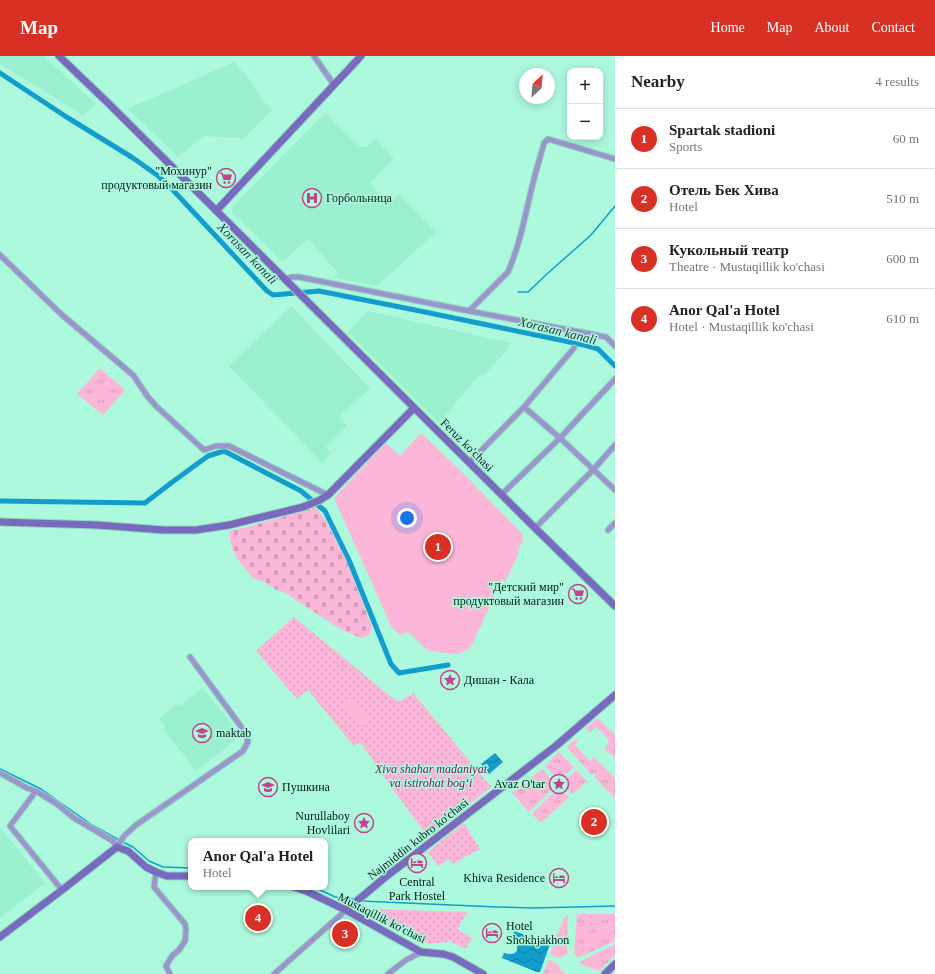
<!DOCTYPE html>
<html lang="en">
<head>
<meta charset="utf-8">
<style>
	:root { --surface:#fff; --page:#f6f6f6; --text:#222; --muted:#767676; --line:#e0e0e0; --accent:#d93025 }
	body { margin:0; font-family:"Times New Roman",serif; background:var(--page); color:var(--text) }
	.controls { position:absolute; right:12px; top:12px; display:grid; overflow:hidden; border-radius:8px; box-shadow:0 2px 10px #0003 }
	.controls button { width:36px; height:36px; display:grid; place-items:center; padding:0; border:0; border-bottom:1px solid var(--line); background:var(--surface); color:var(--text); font:20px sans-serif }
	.compass { position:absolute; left:519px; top:12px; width:36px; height:36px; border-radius:50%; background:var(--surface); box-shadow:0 2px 10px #0003; rotate:26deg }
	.you { position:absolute; left:407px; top:462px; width:14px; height:14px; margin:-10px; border:3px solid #fff; border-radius:50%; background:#1a73e8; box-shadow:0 0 0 6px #1a73e833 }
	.badge { display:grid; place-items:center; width:26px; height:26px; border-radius:50%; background:var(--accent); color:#fff; font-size:13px; font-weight:700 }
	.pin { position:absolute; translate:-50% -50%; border:2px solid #fff; box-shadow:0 1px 4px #0006 }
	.popup { position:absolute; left:188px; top:782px; width:140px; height:52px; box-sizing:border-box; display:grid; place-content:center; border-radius:8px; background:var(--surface); filter:drop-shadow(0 1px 3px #0005); font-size:13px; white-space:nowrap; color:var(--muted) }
	.popup b { font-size:15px; color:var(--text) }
	.popup::after { content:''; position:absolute; left:50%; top:100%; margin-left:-8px; border:8px solid transparent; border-top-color:var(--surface) }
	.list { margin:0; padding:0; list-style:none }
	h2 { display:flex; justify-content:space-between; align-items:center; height:52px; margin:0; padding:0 16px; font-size:17px }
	h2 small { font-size:13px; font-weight:400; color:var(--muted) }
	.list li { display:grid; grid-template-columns:26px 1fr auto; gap:12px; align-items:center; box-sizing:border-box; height:60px; padding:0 16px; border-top:1px solid var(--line) }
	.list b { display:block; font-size:15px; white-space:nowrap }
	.list p { margin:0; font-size:13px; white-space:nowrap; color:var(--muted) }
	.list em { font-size:13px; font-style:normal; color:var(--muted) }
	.map { position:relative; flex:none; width:615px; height:918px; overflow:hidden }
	header { display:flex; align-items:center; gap:24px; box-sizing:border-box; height:56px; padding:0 20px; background:var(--accent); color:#fff }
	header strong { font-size:19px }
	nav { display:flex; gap:22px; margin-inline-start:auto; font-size:14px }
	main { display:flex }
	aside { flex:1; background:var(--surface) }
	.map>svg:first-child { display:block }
	.built { fill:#9bf0d0 }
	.grass { fill:url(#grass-tufts) }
	.cemetery { fill:url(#cemetery-stones) }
	.park { fill:url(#park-dots) }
	.pitch { fill:#fcb6d8 }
	.water { fill:url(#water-waves) }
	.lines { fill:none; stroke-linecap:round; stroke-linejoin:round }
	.stream { stroke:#129dcc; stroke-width:1.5 }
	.canal { stroke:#129dcc; stroke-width:5 }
	.minor-casing { stroke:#91d6bd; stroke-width:7 }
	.secondary-casing { stroke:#91d6bd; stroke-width:9 }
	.minor { stroke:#9b95ce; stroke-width:5 }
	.secondary { stroke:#786bbf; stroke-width:7 }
	.labels { text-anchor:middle; stroke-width:3; stroke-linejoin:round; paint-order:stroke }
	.poi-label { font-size:12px; fill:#001e15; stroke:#adf9dd; text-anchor:end }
	.street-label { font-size:12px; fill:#001e15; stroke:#adf9dd }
	.park-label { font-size:12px; font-style:italic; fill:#841759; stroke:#adf9dd }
	.water-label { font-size:13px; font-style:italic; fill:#1d313a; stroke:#adf9dd }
</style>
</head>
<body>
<header>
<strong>Map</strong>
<nav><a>Home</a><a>Map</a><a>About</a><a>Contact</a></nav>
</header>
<main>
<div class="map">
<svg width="615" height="918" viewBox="0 0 615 918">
	<defs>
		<pattern id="grass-tufts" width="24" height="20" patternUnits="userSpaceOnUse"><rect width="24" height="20" fill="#fcb6d8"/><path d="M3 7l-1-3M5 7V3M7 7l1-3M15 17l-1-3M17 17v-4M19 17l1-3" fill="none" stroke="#d69cb8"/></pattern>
		<pattern id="cemetery-stones" width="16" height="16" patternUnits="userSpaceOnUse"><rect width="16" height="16" fill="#fcb6d8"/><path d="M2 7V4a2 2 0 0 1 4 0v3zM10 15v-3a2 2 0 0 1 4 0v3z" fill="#d69cb8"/></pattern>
		<pattern id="park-dots" width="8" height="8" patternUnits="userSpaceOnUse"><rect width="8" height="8" fill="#fcb6d8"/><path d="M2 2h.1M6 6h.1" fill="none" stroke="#d69cb8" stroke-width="1.8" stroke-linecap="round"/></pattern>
		<pattern id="water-waves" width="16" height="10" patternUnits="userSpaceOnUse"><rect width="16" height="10" fill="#129dcc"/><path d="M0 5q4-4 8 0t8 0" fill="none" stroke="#0e7fa4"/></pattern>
	</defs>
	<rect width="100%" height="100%" fill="#adf9dd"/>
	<!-- built -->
	<path class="built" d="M0 0H44L96 48 83 59 0 8Z
		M234 6 248 21 261 42 272 54 242 84 238 80 236 82 204 80 178 101 128 53Z
		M325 57 360 91H367L375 83 394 102 370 127 388 147 399 138 436 176 377 230 334 222 338 217 308 183 282 206 232 156 233 150Z
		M291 250 370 332 339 361 347 370 326 391 331 397 322 407 229 310Z
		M368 255 511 287 501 301 483 320 480 318 439 367 348 276Z
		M203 632 241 680 196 715 163 673 166 670 159 663 176 648 179 650Z
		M0 771 45 827 0 862Z"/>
	<!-- grass -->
	<path class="grass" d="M100 312 125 334 103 359 77 338Z
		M598 662 615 679V702L604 692 610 685 596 671 590 676 586 672Z
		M576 683 578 685 575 689 590 705 594 701 615 722V742L595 722V716L592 719 567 691Z
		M559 696 574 711 563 721 560 719 556 722 545 710Z
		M542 713 553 725 550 729 553 732 529 756 512 737Z
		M576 714 587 725 573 738 566 731 569 728 566 724Z
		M555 735 558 738 563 735 569 741 541 767 532 758Z
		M577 858H615V885L578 902 574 897Z
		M568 859 567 898 559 902 550 898 564 861Z
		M615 888V899L599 915 581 908 580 906Z
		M549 904 557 908 561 914 565 918H543Z"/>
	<!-- cemetery -->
	<path class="cemetery" d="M316 451 325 463 346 504 372 570 371 575 368 580 361 582 347 576 334 569 319 559 297 545 286 537 277 534 264 526 253 522 236 501 231 489 229 475 248 471Z"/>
	<!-- park -->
	<path class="park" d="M294 561 391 641 399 646 413 637 491 731 428 781 373 706 374 705 360 686 354 690 308 634 297 643 256 595Z
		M464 767 480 793 452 808 449 803 438 810 428 796Z
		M364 853 467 856 457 873 472 882 465 893 450 885C440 887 432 889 423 886L362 855Z"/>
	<!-- pitch -->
	<path class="pitch" d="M421 377 463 417 522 478 523 485 517 496 519 497 505 526 502 524 471 591 459 598 444 597 427 594 408 576 400 579 392 572 334 442 386 387 400 400Z
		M353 641 371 664 360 672 343 649Z"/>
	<!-- water -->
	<path class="water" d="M495 697 503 706 489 718 481 708Z
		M514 875 550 888 540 916H537L502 902 504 897C511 899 519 899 517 889 516 885 513 883 512 880Z"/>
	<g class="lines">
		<!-- stream -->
		<path class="stream" d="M518 236H528L548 217 591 179 615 150
			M0 713 41 733 92 769 119 784
			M123 786 133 791 149 805 163 811 191 812
			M314 831 335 841 353 843
			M361 845 497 851 534 852 615 850"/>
		<!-- canal -->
		<path class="canal" d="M0 17 65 60 133 102 157 119 171 132 267 235 273 239 319 235 420 255 584 289 598 293 615 310
			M0 445 145 447 171 427 208 400 224 395 301 435 325 455 349 504 391 608 399 617 448 609"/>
		<!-- minor casing -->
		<g class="minor-casing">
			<path id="minor" d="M314 0 334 29
				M0 199 61 258 133 319 148 341 157 351 204 394 216 390H229L328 439
				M285 223 293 221H299L469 255 606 281 615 290
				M469 255 508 216C521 186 526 154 534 123 537 111 541 99 544 87L548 83 615 103
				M524 351 560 382 615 434
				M469 407 524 351 574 292
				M501 439 560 382 615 323
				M535 472 593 414 615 389
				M608 474 615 467
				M0 717 27 732 36 735 57 748 74 762 113 785 117 791 124 780 136 769 243 695 248 686 245 676 190 601
				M36 735 10 770 62 834
				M156 816 154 831 185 868 186 874 185 885 179 894 172 900 166 910 170 918
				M274 918 346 854
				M388 918 406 904 421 896"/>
		</g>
		<!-- secondary casing -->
		<g class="secondary-casing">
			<path id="secondary" d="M59 0 107 46 535 472 615 550
				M216 155 361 0
				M0 466 97 469 163 474H196L229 469 303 451 320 444 328 439 414 352
				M294 831 306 835 346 854 421 896 443 898 453 901 483 918
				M346 854 383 823 557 689 615 639
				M0 881 62 834 117 791 128 795 146 811 156 816 167 820H191
				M605 918 615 908"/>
		</g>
		<!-- minor -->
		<use href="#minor" class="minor"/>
		<!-- secondary -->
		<use href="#secondary" class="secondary"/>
	</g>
	<!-- icons -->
	<defs>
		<g id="supermarket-ring" transform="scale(1)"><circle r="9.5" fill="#adf9dd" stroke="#c4438c" stroke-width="1.5"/><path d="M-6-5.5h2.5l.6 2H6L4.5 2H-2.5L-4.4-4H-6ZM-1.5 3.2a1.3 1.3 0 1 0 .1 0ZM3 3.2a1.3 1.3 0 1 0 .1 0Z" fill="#c4438c"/></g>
		<g id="hospital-ring" transform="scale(1)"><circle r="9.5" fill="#adf9dd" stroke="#c4438c" stroke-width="1.5"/><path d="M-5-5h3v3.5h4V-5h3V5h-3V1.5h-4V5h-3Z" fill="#c4438c"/></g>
		<g id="sight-ring" transform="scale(1)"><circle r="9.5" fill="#adf9dd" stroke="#c4438c" stroke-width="1.5"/><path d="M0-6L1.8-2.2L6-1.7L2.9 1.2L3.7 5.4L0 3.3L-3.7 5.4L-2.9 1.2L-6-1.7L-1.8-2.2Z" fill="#c4438c"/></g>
		<g id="school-ring" transform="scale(1)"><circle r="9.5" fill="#adf9dd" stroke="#c4438c" stroke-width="1.5"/><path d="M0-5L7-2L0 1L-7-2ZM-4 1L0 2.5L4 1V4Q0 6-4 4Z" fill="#c4438c"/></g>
		<g id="hotel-ring" transform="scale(1)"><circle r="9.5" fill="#adf9dd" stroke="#c4438c" stroke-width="1.5"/><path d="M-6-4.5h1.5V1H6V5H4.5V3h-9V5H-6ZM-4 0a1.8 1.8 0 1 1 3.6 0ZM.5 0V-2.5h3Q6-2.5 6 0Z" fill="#c4438c"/></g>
	</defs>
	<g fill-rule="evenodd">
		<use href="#supermarket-ring" x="226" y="122"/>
		<use href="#hospital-ring" x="312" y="142"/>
		<use href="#supermarket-ring" x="578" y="538"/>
		<use href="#sight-ring" x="450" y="624"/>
		<use href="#school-ring" x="202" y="677"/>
		<use href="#sight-ring" x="559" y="728"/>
		<use href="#school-ring" x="268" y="731"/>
		<use href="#sight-ring" x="364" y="767"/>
		<use href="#hotel-ring" x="417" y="807"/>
		<use href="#hotel-ring" x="559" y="822"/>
		<use href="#hotel-ring" x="492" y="877"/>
	</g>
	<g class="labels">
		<!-- poi labels -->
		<g class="poi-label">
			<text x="212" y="119">"Мохинур"<tspan x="212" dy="14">продуктовый магазин</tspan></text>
			<text x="326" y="146" text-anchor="start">Горбольница</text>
			<text x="564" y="535">"Детский мир"<tspan x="564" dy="14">продуктовый магазин</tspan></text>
			<text x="464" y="628" text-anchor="start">Дишан - Кала</text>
			<text x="216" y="681" text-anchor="start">maktab</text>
			<text x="545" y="732">Avaz O'tar</text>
			<text x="282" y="735" text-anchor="start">Пушкина</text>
			<text x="350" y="764">Nurullaboy<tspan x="350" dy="14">Hovlilari</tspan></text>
			<text x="545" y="826">Khiva Residence</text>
			<text x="417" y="830" text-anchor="middle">Central<tspan x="417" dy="14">Park Hostel</tspan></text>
			<text x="506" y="874" text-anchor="start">Hotel<tspan x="506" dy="14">Shokhjakhon</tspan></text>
		</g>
		<!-- street labels -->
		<g class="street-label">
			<text transform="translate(467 389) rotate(45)" y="4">Feruz ko'chasi</text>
			<text transform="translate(418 783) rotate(-38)" y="4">Najmiddin kubro ko'chasi</text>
			<text transform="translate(382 862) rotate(27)" y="4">Mustaqillik ko'chasi</text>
		</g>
		<!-- park labels -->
		<g class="park-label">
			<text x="431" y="717">Xiva shahar madaniyat<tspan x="431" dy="14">va istirohat bogʻi</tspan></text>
		</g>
		<!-- water labels -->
		<g class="water-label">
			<text transform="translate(248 197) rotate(46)" y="5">Xorasan kanali</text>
			<text transform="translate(558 274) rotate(14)" y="5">Xorasan kanali</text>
		</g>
	</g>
</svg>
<div class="controls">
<button>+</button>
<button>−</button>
</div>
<svg class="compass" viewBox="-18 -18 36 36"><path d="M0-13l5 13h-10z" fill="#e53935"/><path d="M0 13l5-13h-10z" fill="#767676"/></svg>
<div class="you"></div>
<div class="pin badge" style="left:438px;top:491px">1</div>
<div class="pin badge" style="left:594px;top:766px">2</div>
<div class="pin badge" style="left:345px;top:878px">3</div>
<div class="pin badge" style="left:258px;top:862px">4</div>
<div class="popup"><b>Anor Qal'a Hotel</b>Hotel</div>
</div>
<aside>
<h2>Nearby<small>4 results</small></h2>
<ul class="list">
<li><span class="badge">1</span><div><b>Spartak stadioni</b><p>Sports</p></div><em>60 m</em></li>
<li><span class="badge">2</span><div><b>Отель Бек Хива</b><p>Hotel</p></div><em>510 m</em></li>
<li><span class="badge">3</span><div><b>Кукольный театр</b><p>Theatre · Mustaqillik ko'chasi</p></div><em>600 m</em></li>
<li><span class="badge">4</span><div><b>Anor Qal'a Hotel</b><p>Hotel · Mustaqillik ko'chasi</p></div><em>610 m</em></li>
</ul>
</aside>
</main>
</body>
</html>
